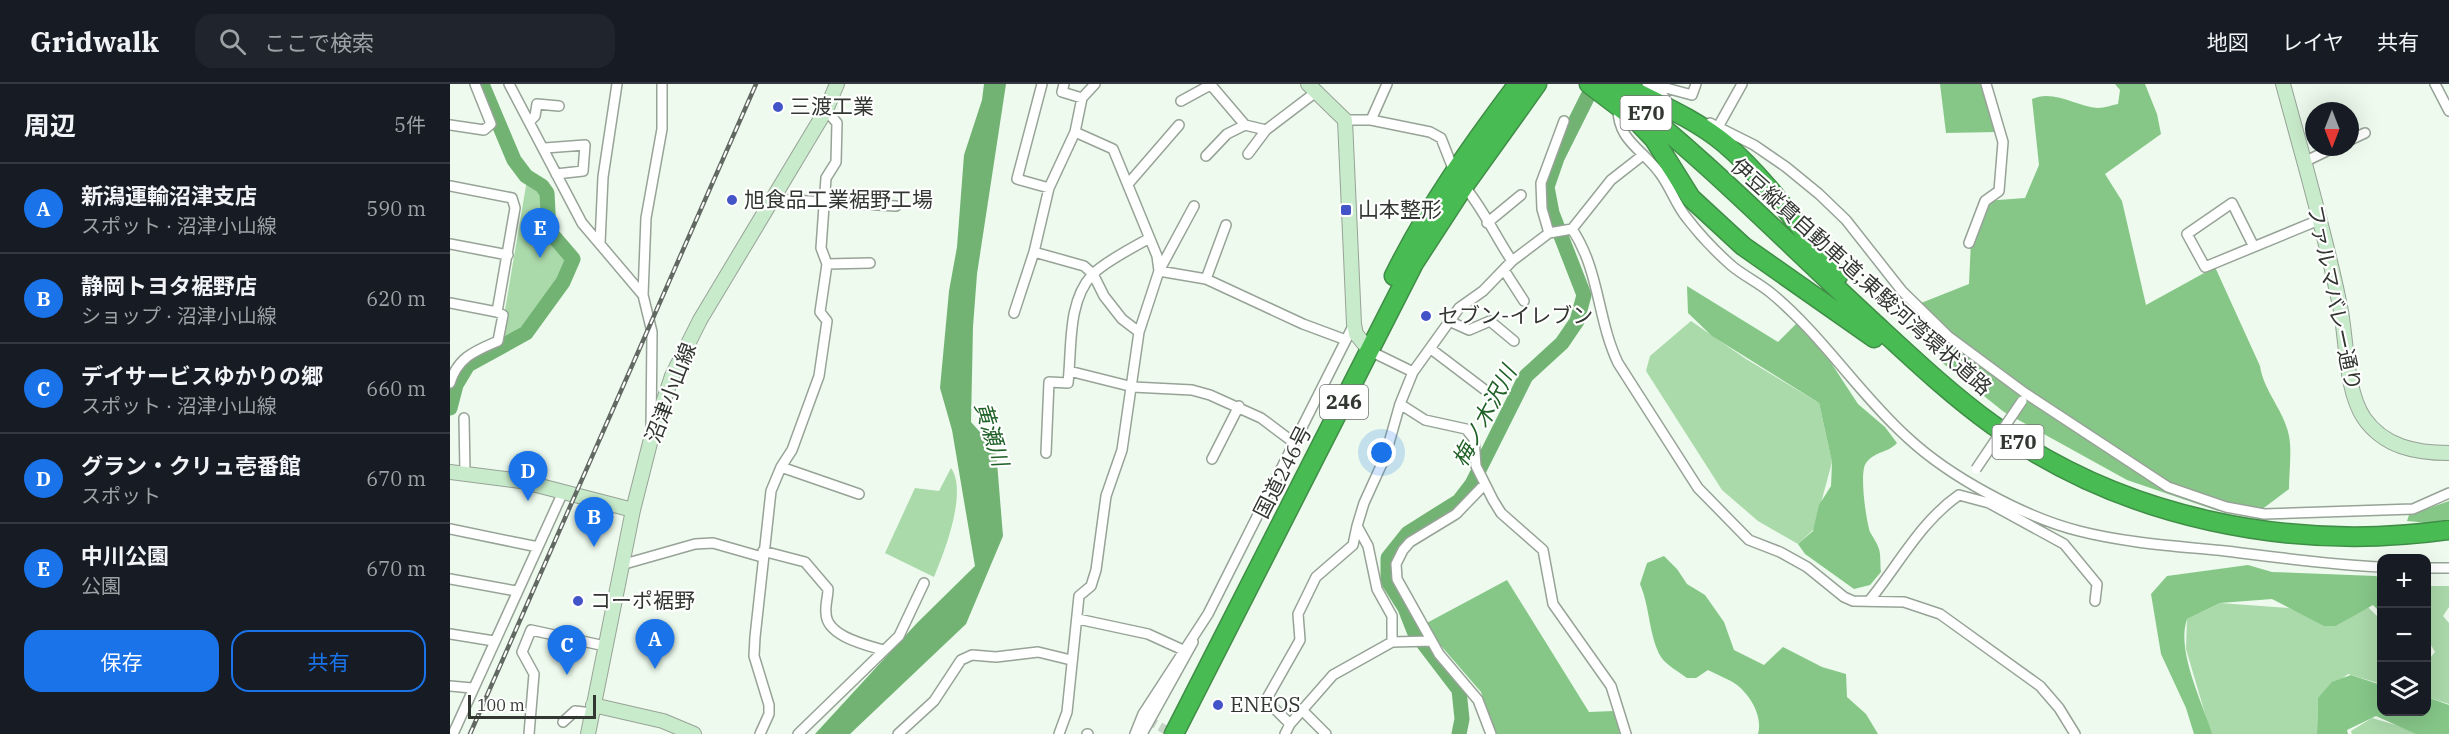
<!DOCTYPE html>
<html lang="ja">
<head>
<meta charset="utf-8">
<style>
	:root { --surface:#171b24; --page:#20242c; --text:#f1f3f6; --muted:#9ea1a6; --line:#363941; --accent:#1a73e8 }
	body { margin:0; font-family:"IBM Plex Serif","Noto Sans JP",serif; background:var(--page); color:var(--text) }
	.controls { position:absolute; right:18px; bottom:18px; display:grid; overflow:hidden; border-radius:12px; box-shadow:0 6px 24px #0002 }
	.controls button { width:54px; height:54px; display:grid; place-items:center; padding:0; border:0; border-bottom:2px solid var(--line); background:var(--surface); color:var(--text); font:30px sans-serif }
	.compass { position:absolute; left:1855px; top:18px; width:54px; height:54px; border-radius:50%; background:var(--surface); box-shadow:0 6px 24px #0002; rotate:180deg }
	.scale { position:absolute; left:18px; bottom:15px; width:128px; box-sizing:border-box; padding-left:6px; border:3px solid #323732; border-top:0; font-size:16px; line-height:21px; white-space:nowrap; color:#323732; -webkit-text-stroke:4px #fff; paint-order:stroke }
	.you { position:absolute; left:932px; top:369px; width:21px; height:21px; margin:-15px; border:4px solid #fff; border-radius:50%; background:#1a73e8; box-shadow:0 0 0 9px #1a73e833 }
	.badge { display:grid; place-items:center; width:39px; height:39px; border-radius:50%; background:var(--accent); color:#fff; font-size:20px; font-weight:700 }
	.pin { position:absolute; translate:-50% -50px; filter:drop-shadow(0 2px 3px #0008) }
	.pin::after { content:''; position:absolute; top:32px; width:21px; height:18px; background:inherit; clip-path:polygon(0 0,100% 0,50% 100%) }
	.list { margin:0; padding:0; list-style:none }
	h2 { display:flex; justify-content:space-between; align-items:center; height:78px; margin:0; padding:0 24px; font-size:26px }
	h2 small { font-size:20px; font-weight:400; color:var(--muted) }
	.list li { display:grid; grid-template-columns:39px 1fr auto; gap:18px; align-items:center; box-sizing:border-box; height:90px; padding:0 24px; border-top:2px solid var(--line) }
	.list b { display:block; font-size:22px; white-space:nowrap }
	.list p { margin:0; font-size:20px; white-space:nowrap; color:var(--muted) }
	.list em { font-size:20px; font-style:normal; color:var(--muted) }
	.actions { display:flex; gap:12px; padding:18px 24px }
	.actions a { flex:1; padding:14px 0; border:2px solid var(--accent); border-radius:18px; text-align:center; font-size:21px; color:var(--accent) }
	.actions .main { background:var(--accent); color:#fff }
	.icon { flex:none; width:33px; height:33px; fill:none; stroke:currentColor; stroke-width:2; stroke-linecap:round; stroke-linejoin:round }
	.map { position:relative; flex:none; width:1999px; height:650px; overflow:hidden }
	header { display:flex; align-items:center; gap:36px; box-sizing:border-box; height:84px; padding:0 30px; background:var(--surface); border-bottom:2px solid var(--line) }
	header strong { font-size:28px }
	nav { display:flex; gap:33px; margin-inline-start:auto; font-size:21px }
	.search { width:420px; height:54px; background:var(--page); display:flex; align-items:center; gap:15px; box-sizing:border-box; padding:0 21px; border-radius:18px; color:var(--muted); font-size:22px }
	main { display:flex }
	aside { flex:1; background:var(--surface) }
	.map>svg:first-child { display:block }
	.green { fill:#aad9aa }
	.forest { fill:#86c788 }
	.water { fill:#72b374 }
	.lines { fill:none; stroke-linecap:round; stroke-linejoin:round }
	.river { stroke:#72b374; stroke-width:15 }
	.street-tunnel { stroke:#c8d3c8; stroke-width:9; stroke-dasharray:9 4.5; stroke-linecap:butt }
	.street-casing { stroke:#97a397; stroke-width:12 }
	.secondary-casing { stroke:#97a397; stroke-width:16 }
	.highway-casing { stroke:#408d47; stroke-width:21 }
	.street { stroke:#fff; stroke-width:9 }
	.secondary { stroke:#c8ebcb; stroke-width:14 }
	.highway { stroke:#48bc53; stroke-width:18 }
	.rail-casing { stroke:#626962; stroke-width:4.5 }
	.rail { stroke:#fff; stroke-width:2; stroke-dasharray:7; stroke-linecap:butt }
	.street-bridge-casing { stroke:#97a397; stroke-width:12; stroke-linecap:butt }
	.street-bridge { stroke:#fff; stroke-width:9 }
	.poi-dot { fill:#4354c8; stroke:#fff; stroke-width:2 }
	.labels { text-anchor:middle; stroke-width:4.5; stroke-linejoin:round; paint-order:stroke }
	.shield { fill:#fff; stroke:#707370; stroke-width:1.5 }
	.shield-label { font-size:20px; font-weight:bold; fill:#323732 }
	.poi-label { font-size:21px; fill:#323732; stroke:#fff; text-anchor:start }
	.street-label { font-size:21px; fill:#323732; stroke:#fff }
	.water-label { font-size:22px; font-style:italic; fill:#1f6126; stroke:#fff }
</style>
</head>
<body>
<header>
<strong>Gridwalk</strong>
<div class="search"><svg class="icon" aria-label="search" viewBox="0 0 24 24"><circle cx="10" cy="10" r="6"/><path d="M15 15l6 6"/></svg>ここで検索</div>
<nav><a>地図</a><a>レイヤ</a><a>共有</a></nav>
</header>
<main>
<aside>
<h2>周辺<small>5件</small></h2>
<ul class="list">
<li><span class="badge">A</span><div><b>新潟運輸沼津支店</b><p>スポット · 沼津小山線</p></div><em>590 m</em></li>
<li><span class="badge">B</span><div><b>静岡トヨタ裾野店</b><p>ショップ · 沼津小山線</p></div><em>620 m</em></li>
<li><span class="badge">C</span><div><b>デイサービスゆかりの郷</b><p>スポット · 沼津小山線</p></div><em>660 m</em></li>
<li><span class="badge">D</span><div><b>グラン・クリュ壱番館</b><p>スポット</p></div><em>670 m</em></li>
<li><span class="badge">E</span><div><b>中川公園</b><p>公園</p></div><em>670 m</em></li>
</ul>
<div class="actions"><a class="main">保存</a><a>共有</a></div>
</aside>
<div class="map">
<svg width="1999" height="650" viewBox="0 0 1999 650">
	<rect width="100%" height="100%" fill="#edfaed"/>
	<!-- green -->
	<path class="green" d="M77 96C113 121 74 144 116 170L114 185 72 247 54 255 57 230 55 226Z
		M1241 237 1296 275 1369 319 1382 378 1364 445 1348 460 1308 437 1272 406 1196 287 1200 272Z
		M501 384C518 408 494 469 484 493L435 469 465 404 489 407Z
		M1977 502H1999V523L1993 532 1999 539V620L1977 613 1976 579 1985 568 1977 554Z
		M1770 519 1839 524 1886 542 1918 523 1931 536V600L1898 590 1868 614 1867 650H1761L1736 565 1737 535Z
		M1922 634 1976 650H1902L1901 647Z"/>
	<!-- forest -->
	<path class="forest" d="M1490 0H1531L1547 48 1496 49Z
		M1665 0H1695L1707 30 1711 50 1655 90 1672 117 1696 221 1765 183 1810 282C1814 308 1834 326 1839 352 1842 368 1839 388 1839 405L1807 429 1768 427 1677 396 1554 328 1490 277 1471 219 1519 200 1521 157 1535 117 1575 114 1589 81 1582 15C1604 5 1627 23 1648 24 1654 24 1662 21 1668 20L1670 6Z
		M1237 202 1328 258 1347 239 1372 265 1408 320 1435 343 1447 359C1438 369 1425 367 1416 379 1409 388 1416 436 1420 448 1423 453 1427 459 1429 465 1431 472 1430 481 1431 488L1420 501 1404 505 1355 470 1348 460 1363 447 1369 421 1381 402 1382 378 1369 319 1262 252 1238 229Z
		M1999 417V435L1978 439 1957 437 1959 431Z
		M1214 472 1227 485 1237 500 1255 511 1274 538 1284 566 1314 581 1333 563 1372 583 1396 590 1397 613 1416 630 1428 650H1308C1313 633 1301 612 1287 601 1279 595 1267 591 1258 586L1246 594H1237C1229 588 1216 581 1211 573 1199 553 1200 523 1190 500L1197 479Z
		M1798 481 1822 488 1926 492 1931 495V529L1923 521 1886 542H1874L1822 515 1770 519 1737 535C1726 567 1752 617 1762 650H1744L1736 624 1711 570 1701 510 1717 492Z
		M1057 496 1139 628 1164 627 1174 650H1045L1031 608 973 541Z
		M1901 591 1931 601 1932 628H1976L1977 613 1999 621V650H1966L1926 632 1897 646 1898 650H1867L1868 614 1882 598Z"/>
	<!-- water -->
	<path class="water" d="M534 0H556L527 190 523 243 521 338 546 366 553 452 516 540 400 650H365L467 539 525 482 502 346 490 304 499 207 507 163 514 71 532 16Z"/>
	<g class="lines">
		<!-- river -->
		<path class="river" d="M0 324 6 301 18 281 76 249 113 198 123 175 99 147 97 109 92 102 76 92 64 76 32 0
			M1009 650 1012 635 1009 606 964 547 955 524 938 497V474L958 449 1009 417 1022 400 1076 292 1112 259 1127 237 1134 211 1102 129 1097 103 1107 74 1141 6"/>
		<!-- street-tunnel -->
		<path class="street-tunnel" d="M698 636 723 650"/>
		<!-- street casing -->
		<g class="street-casing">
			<path id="street" d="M59 0 132 139 193 211
				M592 0 567 95 599 104
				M614 0 612 8 632 14
				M1197 0 1214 13
				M1201 0 1242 11 1246 0
				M1985 0 1999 27
				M761 1 795 41 816 46 798 70
				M731 17 762 0
				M1168 23C1167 56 1192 65 1209 88 1220 102 1225 119 1236 133 1249 150 1266 168 1282 182 1294 192 1309 199 1321 209 1373 252 1409 310 1458 354 1500 393 1574 433 1629 447 1676 459 1726 462 1775 467 1827 473 1879 481 1932 483
				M895 36H921L937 0
				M921 36 980 48 991 54 1004 87
				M79 38 85 32 87 20 109 22
				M1260 39 1304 61 1336 83 1369 110 1396 136 1452 207 1498 252 1575 309 1718 403 1776 423 1814 430 1963 425 1999 409
				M0 41 34 46 41 40 25 0
				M1268 43 1292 0
				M816 46 866 8
				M1900 56 1915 49
				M95 64 135 61 133 87 106 90
				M756 72 777 50 795 41
				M1854 78 1885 63
				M678 100 729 41
				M0 102 62 114 65 124 47 228 0 219
				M1014 102C1033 124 1045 152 1062 177
				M324 115 446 122
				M744 122 709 187 756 195 853 240 896 256
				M1037 139 1071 111
				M1122 145 1161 96 1193 71
				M1099 149 1092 125 1091 99 1114 37
				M150 159 153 93 167 0
				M1519 159 1535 117 1549 107 1553 58 1536 0
				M0 160 58 171
				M1804 163 1782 119 1737 150 1755 183 1869 136
				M584 168 634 182 643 190 654 212 672 235 689 248
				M377 180 420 179
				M1054 186 1074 217
				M756 195 776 141
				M564 229 584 168 599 104 625 48 632 14 645 0
				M1001 238 1019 246 1040 237 1064 257
				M981 265 1035 306
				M920 267 963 288
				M619 287 683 303 742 306 760 311 811 334 843 358
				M0 299C8 273 25 267 48 257L53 231 47 228
				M950 320 975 336 1016 345 1024 355 1026 382 1043 416 1051 429 1093 466 1103 520 1161 602 1176 650
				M14 334 15 388
				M201 347 202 248 193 211 196 134 212 45V0
				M596 369 599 298 618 299C622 265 617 218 642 191 652 180 685 162 698 155
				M762 375 789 322
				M331 383 409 410
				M1035 400 1006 430 960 458 953 466 946 480 947 495 989 570 1028 616 1041 650
				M0 445 88 463
				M313 467 355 478 378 505C378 513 375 521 376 529 376 552 416 561 433 566
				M171 481 245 460 263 459 312 473
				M1976 484H1999
				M0 495 66 507
				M1419 517C1448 482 1470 438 1509 411L1539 419 1614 460 1647 500 1645 517
				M628 535 698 550 733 566
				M0 550 44 557
				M942 558V532L927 505 918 462 907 442 914 419 935 373 950 320 963 288 1009 224 1033 207 1062 177 1099 149 1122 145C1150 187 1147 235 1168 279L1248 404 1299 456 1330 468 1357 483 1394 513 1403 517 1454 518 1490 530 1590 602 1609 624 1625 650
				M0 602 22 604
				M852 626 876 650
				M113 638 125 627 142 629
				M840 640 816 616 850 556 848 530 866 493 903 461 907 442
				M3 650 113 408
				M79 650 84 590 72 568 81 546 155 562
				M310 650 319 630V621L304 572 305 553 321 407 331 383 342 366 369 292 377 237 370 228 377 180 371 164 376 94 386 78 387 39 376 26
				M348 650 449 552 474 499
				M448 650 484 617 511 576 522 571 546 573 588 568 621 576
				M609 650 617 628 629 512 641 502 646 486 656 412 672 366 689 248 709 187 707 172 663 65 625 48
				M637 650H638
				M685 650 693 630 758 530 904 240
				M692 650 743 558
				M835 650 840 640 883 591 942 558 982 557"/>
		</g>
		<!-- secondary casing -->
		<g class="secondary-casing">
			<path id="secondary" d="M858 0 895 36 904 240 906 250 920 267
				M1833 0C1853 74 1875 148 1890 222 1897 255 1895 306 1914 334 1934 363 1966 369 1999 369
				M0 388 71 397 183 426
				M143 621 213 637 244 650
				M138 650 183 426 201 355 222 292 250 236 376 26 387 0"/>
		</g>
		<!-- highway casing -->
		<g class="highway-casing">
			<path id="highway" d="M1139 0 1185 35 1204 55 1241 114 1293 162 1424 254
				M1159 0C1253 72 1335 157 1422 237 1461 273 1500 310 1543 341 1673 435 1842 468 1999 446
				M1174 2C1207 19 1245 35 1274 59 1318 96 1352 148 1388 192
				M944 192C978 123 1022 61 1068 0
				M724 650 964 179 1014 102 1087 0"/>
		</g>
		<!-- street -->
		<use href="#street" class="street"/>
		<!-- secondary -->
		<use href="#secondary" class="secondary"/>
		<!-- highway -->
		<use href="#highway" class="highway"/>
		<!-- rail casing -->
		<g class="rail-casing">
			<path id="rail" d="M20 650 306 0"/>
		</g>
		<!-- rail -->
		<use href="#rail" class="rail"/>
		<!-- street-bridge casing -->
		<g class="street-bridge-casing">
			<path id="street-bridge" d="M1526 385 1572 317"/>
		</g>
		<!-- street-bridge -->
		<use href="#street-bridge" class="street-bridge"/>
	</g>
	<!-- markers -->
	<g class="poi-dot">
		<circle cx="328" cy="23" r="6"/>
		<circle cx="282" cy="116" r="6"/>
		<rect x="890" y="120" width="12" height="12" rx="3"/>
		<circle cx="976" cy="232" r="6"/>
		<circle cx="128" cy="517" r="6"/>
		<circle cx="768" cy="621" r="6"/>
	</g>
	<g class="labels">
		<!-- shield labels -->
		<g class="shield">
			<rect x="1170.5" y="12" width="51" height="34" rx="4.5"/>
			<rect x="870" y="301" width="48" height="34" rx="4.5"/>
			<rect x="1542.5" y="341" width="51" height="34" rx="4.5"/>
		</g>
		<g class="shield-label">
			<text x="1196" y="36">E70</text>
			<text x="894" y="325">246</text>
			<text x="1568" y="365">E70</text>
		</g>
		<!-- poi labels -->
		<g class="poi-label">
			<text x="340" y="30">三渡工業</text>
			<text x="294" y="123">旭食品工業裾野工場</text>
			<text x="908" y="133">山本整形</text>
			<text x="988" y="239">セブン-イレブン</text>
			<text x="140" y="524">コーポ裾野</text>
			<text x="780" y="628">ENEOS</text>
		</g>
		<!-- street labels -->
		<g class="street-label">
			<text transform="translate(1411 193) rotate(42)" y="7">伊豆縦貫自動車道;東駿河湾環状道路</text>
			<text transform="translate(1884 214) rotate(78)" y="7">ファルマバレー通り</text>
			<text transform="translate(221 309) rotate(-69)" y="7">沼津小山線</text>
			<text transform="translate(833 388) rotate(-63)" y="7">国道246号</text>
		</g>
		<!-- water labels -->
		<g class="water-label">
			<text transform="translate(1034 332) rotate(-62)" y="8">梅ノ木沢川</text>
			<text transform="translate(542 350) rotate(73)" y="8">黄瀬川</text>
		</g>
	</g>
</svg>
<div class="controls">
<button>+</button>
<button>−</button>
<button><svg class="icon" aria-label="layers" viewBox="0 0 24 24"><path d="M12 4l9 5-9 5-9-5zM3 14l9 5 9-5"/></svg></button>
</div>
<svg class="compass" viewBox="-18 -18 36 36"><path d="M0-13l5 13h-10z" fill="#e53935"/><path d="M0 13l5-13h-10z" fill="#9ea1a6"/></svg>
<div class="scale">100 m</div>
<div class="you"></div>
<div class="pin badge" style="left:205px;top:585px">A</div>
<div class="pin badge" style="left:144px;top:463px">B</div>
<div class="pin badge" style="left:117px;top:591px">C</div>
<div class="pin badge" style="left:78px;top:417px">D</div>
<div class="pin badge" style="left:90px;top:174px">E</div>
</div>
</main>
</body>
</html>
